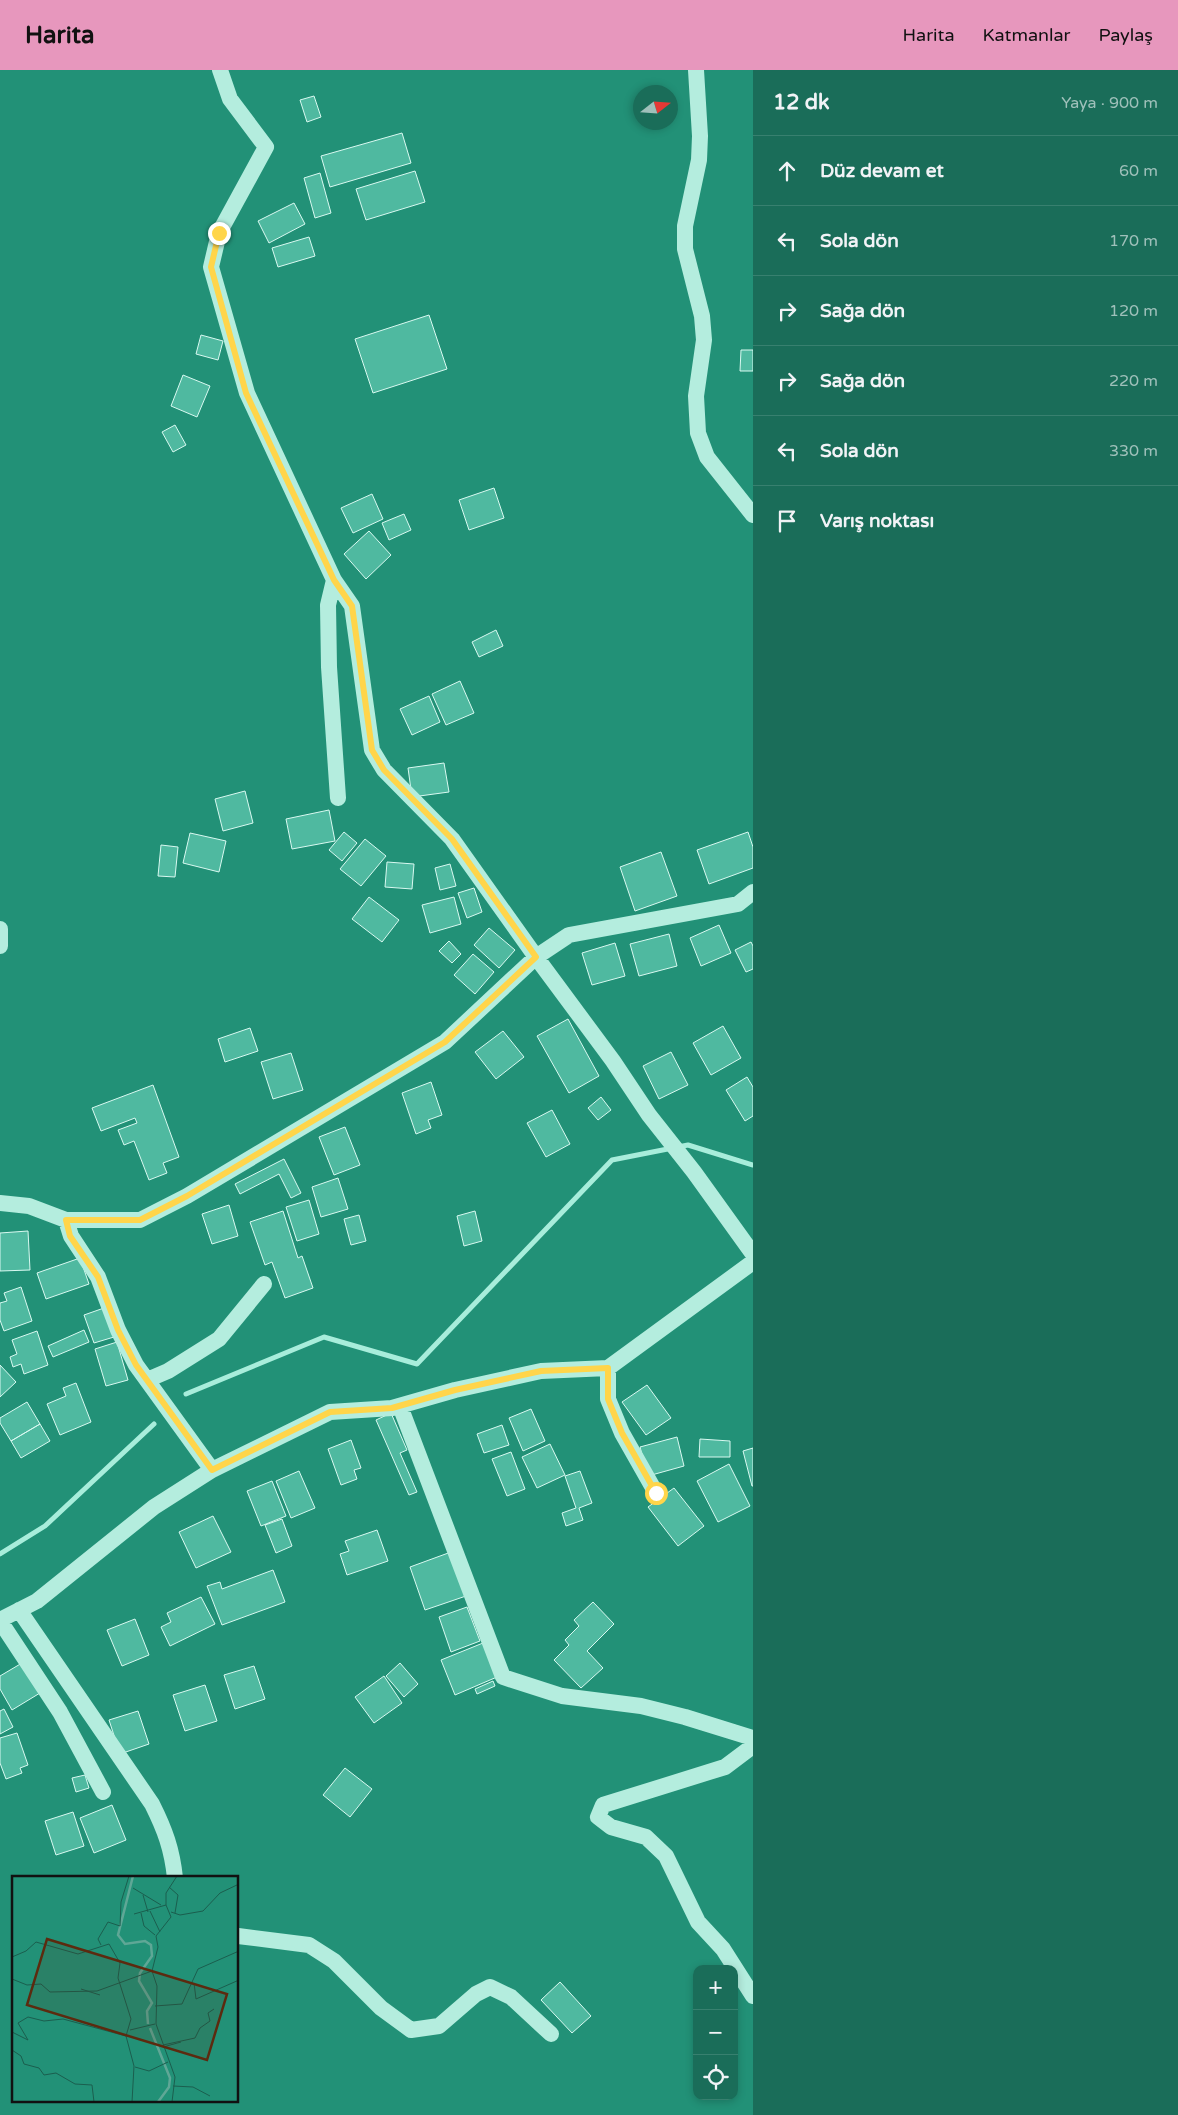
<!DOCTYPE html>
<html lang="tr">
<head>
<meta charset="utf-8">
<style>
	:root { --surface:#1a6d59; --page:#23725f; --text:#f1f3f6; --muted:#9fc0ba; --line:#38806f; --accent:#e797bd }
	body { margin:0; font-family:"Varela Round",sans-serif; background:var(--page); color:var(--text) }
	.controls { position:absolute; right:15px; bottom:15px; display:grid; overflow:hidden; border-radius:10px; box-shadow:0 2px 8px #0003 }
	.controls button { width:45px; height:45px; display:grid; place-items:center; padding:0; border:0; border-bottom:1px solid var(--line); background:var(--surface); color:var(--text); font:25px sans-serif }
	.compass { position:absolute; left:633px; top:15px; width:45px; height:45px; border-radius:50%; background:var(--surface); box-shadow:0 2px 8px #0003; rotate:73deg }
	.stop { position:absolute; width:15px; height:15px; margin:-11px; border:4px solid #ffd54a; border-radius:50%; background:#fff }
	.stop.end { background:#ffd54a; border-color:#fff; box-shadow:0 1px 5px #0008 }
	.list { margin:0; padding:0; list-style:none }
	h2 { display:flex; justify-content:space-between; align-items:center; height:65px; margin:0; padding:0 20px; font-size:21px }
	h2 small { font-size:16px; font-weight:400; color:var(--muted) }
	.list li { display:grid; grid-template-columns:32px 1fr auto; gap:15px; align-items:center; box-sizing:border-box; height:70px; padding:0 20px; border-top:1px solid var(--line) }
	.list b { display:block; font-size:19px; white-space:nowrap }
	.list em { font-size:16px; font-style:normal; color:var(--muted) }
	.icon { flex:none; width:28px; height:28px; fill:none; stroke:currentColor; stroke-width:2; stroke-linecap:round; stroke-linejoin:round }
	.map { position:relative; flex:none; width:753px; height:2045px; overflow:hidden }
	header { display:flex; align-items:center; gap:30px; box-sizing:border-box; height:70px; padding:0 25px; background:var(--accent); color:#111 }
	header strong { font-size:24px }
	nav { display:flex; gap:28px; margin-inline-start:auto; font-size:18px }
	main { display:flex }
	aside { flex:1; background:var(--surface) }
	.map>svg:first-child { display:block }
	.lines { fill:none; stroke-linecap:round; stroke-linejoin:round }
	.stream { stroke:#a8eddb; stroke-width:5 }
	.building { fill:#4fb9a0; stroke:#d9f9f1 }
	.minor { stroke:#b4edde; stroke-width:16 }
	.route { stroke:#ffd54a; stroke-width:6 }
	.inset-river { fill:none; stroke:#5fa796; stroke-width:2.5 }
	.inset-road { fill:none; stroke:#1b5e4e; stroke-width:1 }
	.view { fill:#5c2a0f; fill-opacity:0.15; stroke:#5c2a0f; stroke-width:2.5 }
	.inset-edge { fill:none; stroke:#111; stroke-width:2.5 }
</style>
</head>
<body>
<header>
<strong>Harita</strong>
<nav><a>Harita</a><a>Katmanlar</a><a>Paylaş</a></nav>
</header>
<main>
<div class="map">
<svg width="753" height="2045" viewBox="0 0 753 2045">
	<rect width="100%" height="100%" fill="#229177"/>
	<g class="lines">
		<!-- stream -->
		<path class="stream" d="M186 1324 324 1267 417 1294 612 1090 688 1075 753 1095
			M0 1484 45 1456 154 1354"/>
	</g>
	<!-- building -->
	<path class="building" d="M314 26 321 47 307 52 300 30Z
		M402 63 411 93 330 117 321 86Z
		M415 101 425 132 366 150 356 119Z
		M320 103 331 143 315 148 304 108Z
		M294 133 305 154 269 173 258 151Z
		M309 167 315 186 278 197 272 178Z
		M429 245 447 299 373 323 355 269Z
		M201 265 223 271 218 290 196 284Z
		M741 280H753V301H740Z
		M183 305 210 316 197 347 171 336Z
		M175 355 186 375 173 382 162 362Z
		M494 418 504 448 469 460 459 430Z
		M372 424 383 449 353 463 341 438Z
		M404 444 411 460 389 470 382 453Z
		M369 461 391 485 366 509 344 484Z
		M496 560 503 576 479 587 472 572Z
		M460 611 474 643 446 655 432 624Z
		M429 626 440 652 412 665 400 639Z
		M444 693 449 722 412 727 408 698Z
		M245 721 253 753 223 761 215 729Z
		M329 740 335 771 292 779 286 749Z
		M344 762 357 773 342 791 329 780Z
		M748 762 753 777V798L709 814 697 780Z
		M190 763 226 771 219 802 183 793Z
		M365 769 386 786 361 816 340 799Z
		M161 775 178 777 175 807 158 806Z
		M661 782 677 826 635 841 620 797Z
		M387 792 414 794 412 819 385 817Z
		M450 794 456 816 440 820 435 798Z
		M474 818 482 842 467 848 458 823Z
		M369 827 399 850 382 872 352 849Z
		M454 827 461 854 430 863 422 835Z
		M719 855 731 883 701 896 690 868Z
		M489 858 515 880 499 898 474 875Z
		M669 864 677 896 639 906 630 874Z
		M449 871 461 884 452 893 439 881Z
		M751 872 753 876V899L746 902 735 880Z
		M615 873 625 906 592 915 582 883Z
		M473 884 494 902 475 924 454 905Z
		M568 949 599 1006 569 1023 537 966Z
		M723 956 741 988 711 1005 693 973Z
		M250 958 258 981 225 992 218 969Z
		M503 961 524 987 496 1009 475 982Z
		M671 982 688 1015 659 1029 643 996Z
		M291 983 303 1020 273 1029 261 992Z
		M747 1007 753 1017V1046L745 1051 726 1020Z
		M431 1012 442 1045 428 1050 431 1058 416 1064 402 1023Z
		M153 1015 179 1087 163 1093 167 1103 149 1110 134 1071 124 1075 118 1060 137 1053 135 1048 101 1061 92 1038Z
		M601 1027 611 1040 598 1050 588 1038Z
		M552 1040 570 1074 546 1087 527 1053Z
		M345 1057 360 1095 334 1105 319 1067Z
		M284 1089 301 1123 291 1128 279 1104 240 1124 235 1114Z
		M338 1108 348 1139 321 1147 312 1117Z
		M309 1130 319 1164 297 1171 286 1137Z
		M229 1135 238 1166 212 1174 202 1144Z
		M283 1141 298 1188 302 1186 313 1218 285 1228 272 1192 265 1195 250 1152Z
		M475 1141 482 1171 464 1176 457 1146Z
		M359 1145 366 1171 351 1175 344 1149Z
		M28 1161 30 1200 0 1201V1163Z
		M80 1188 89 1214 46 1229 37 1203Z
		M21 1217 32 1251 4 1261 0 1250V1233L7 1231 4 1223Z
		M104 1238 114 1267 94 1273 84 1245Z
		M84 1260 89 1272 53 1287 48 1276Z
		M37 1261 48 1295 24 1304 21 1294 13 1297 10 1287 17 1284 12 1270Z
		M117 1272 128 1310 106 1316 95 1279Z
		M0 1295 16 1312 0 1327Z
		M76 1313 91 1352 60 1365 47 1334 66 1326 63 1318Z
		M647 1315 671 1348 646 1365 622 1332Z
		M27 1332 40 1354 11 1371 0 1353V1348Z
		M531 1339 545 1371 523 1381 509 1348Z
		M391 1343 407 1380 400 1383 417 1422 409 1425 376 1350Z
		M40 1354 50 1371 21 1388 11 1371Z
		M502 1355 509 1375 484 1383 477 1364Z
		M677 1367 684 1396 648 1406 640 1377Z
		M700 1369 730 1371V1387H699Z
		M351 1370 361 1398 354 1400 357 1409 341 1415 328 1379Z
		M550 1374 565 1405 537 1418 522 1387Z
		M753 1378V1416H752L743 1381Z
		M511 1382 525 1419 507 1426 492 1389Z
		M729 1394 750 1436 718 1452 697 1411Z
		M299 1401 315 1438 291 1448 276 1411Z
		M580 1401 592 1433 579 1438 583 1450 566 1456 562 1443 576 1438 565 1406Z
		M272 1411 286 1446 261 1456 247 1421Z
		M674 1418 704 1456 678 1476 648 1437Z
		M213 1446 231 1482 196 1498 179 1462Z
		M282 1449 292 1476 276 1483 265 1455Z
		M377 1460 388 1491 347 1505 340 1484 349 1481 345 1471Z
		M451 1482 466 1526 425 1540 410 1497Z
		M273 1500 285 1532 222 1555 207 1516 220 1512 222 1519Z
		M201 1527 215 1554 170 1576 161 1557 171 1552 167 1543Z
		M593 1532 614 1554 587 1581 603 1598 581 1618 554 1590 569 1575 565 1570 579 1556 574 1550Z
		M467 1537 480 1571 451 1582 439 1547Z
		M135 1549 149 1585 122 1596 107 1560Z
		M483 1573 497 1607 455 1625 441 1590Z
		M22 1593 40 1623 12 1640 0 1619V1606Z
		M400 1593 418 1614 404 1627 386 1606Z
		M254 1596 265 1629 235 1639 224 1605Z
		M384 1606 402 1633 374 1653 355 1627Z
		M493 1611 495 1616 477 1624 475 1619Z
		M205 1615 217 1651 185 1661 173 1625Z
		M4 1639 13 1657 0 1664V1641Z
		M138 1641 149 1674 120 1684 109 1650Z
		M17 1663 28 1695 20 1698 22 1703 6 1709 0 1693V1668Z
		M345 1698 372 1719 350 1747 323 1725Z
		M85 1705 89 1718 76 1722 72 1708Z
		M112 1735 126 1770 94 1783 80 1748Z
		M73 1742 84 1776 56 1785 45 1751Z
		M560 1912 591 1946 572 1963 541 1930Z"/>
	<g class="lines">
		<!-- minor -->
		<path class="minor" d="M220 0 230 29 266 77 219 163 211 197 247 323 334 510 352 536 372 680 384 700 452 769 536 887 613 991 649 1045 694 1102 753 1184
			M696 0 700 66 699 90 685 156V179L702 246 704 270 696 326 698 363 707 387 753 445
			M334 510 328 535 329 597 338 728
			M0 859V876
			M0 1133 29 1136 66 1150H140L187 1126 445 972 536 887 569 865 738 834 753 822
			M66 1150 71 1166 98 1207 118 1260 136 1295 212 1400
			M608 1298V1329L622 1363 656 1423
			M147 1310 168 1301 219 1269 264 1214
			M400 1336 503 1607 562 1626 641 1636 685 1647 753 1668
			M19 1540 152 1734C165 1760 172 1779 175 1808
			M0 1550 37 1531 154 1437 212 1400 330 1342 392 1338 455 1320 541 1301 608 1298 753 1192
			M0 1551 60 1642 103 1722
			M753 1676 725 1697 603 1735 598 1747 611 1757 646 1767 666 1786 698 1852 723 1879 753 1926
			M238 1866 309 1875 334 1891 381 1938 411 1960 439 1956 476 1924 490 1917 511 1927 551 1964"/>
	</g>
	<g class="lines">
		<!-- route -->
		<path class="route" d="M219 163 211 197 246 323 334 510 352 536 372 680 384 700 452 769 536 887 445 972 187 1126 140 1150H66L70 1166 98 1207 118 1260 136 1295 212 1400 330 1342 392 1338 455 1320 541 1301 608 1298V1329L622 1363 656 1423"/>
	</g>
	<!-- overview -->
	<g transform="translate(12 1806)">
		<rect width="226" height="226" fill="#229177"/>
		<path class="inset-river" d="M121 0 106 59 113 68 133 65 139 69 140 80 128 97 127 105 140 127 135 135 136 148M138 152 158 202 157 211 146 226"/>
		<path class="inset-road" d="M157 11 166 19 163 37M121 12 149 29M131 19 136 36M138 35 148 56M159 36 168 39 191 35 208 17 227 8M129 37 132 50 143 59M122 38 154 29M89 69 86 63 96 46 108 50 109 26 117 0M0 81 14 75 24 66 66 78 97 68 108 87 106 102 119 143 114 160M0 103 15 109 29 108 38 116 85 115 140 95M182 107 184 123M69 113 88 119M184 123 227 104M143 130 170 128 186 93 227 75M118 154 143 148M0 156 16 164 6 147 16 141 32 145 51 143 114 160M114 160 122 190 120 226M151 169 183 162 188 152 198 145 196 137 202 133M151 171 169 166M0 174 9 180 12 188 27 192 32 199 44 197 63 208 80 209 82 226M123 191 137 195 156 186M161 210 181 211 198 220M160 226 163 201 144 148 145 110 140 95 146 71 144 60 159 41 154 29V17L165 0"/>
		<path class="view" d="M35 63 215 118 195 184 15 129Z"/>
		<rect width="226" height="226" class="inset-edge"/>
	</g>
</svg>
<div class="controls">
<button>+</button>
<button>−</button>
<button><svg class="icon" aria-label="locate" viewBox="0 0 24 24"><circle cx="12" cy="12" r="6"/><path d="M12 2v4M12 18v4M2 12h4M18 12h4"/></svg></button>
</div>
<svg class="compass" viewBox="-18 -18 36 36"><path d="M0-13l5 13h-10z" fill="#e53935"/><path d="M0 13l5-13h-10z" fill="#9fc0ba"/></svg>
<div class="stop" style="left:656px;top:1423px"></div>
<div class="stop end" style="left:219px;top:163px"></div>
</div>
<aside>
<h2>12 dk<small>Yaya · 900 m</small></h2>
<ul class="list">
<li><svg class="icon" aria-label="ahead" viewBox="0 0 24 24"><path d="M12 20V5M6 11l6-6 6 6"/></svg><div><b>Düz devam et</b></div><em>60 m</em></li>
<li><svg class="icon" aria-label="left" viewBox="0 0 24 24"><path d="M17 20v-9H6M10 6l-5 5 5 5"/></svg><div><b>Sola dön</b></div><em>170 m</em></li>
<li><svg class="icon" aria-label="right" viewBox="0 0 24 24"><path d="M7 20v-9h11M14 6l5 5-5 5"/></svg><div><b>Sağa dön</b></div><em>120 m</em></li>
<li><svg class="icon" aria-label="right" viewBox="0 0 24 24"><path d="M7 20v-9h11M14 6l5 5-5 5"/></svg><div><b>Sağa dön</b></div><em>220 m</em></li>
<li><svg class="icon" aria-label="left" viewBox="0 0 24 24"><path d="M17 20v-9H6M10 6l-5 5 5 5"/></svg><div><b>Sola dön</b></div><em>330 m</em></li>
<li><svg class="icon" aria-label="arrive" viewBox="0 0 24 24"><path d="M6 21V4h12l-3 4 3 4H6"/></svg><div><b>Varış noktası</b></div></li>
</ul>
</aside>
</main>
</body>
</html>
